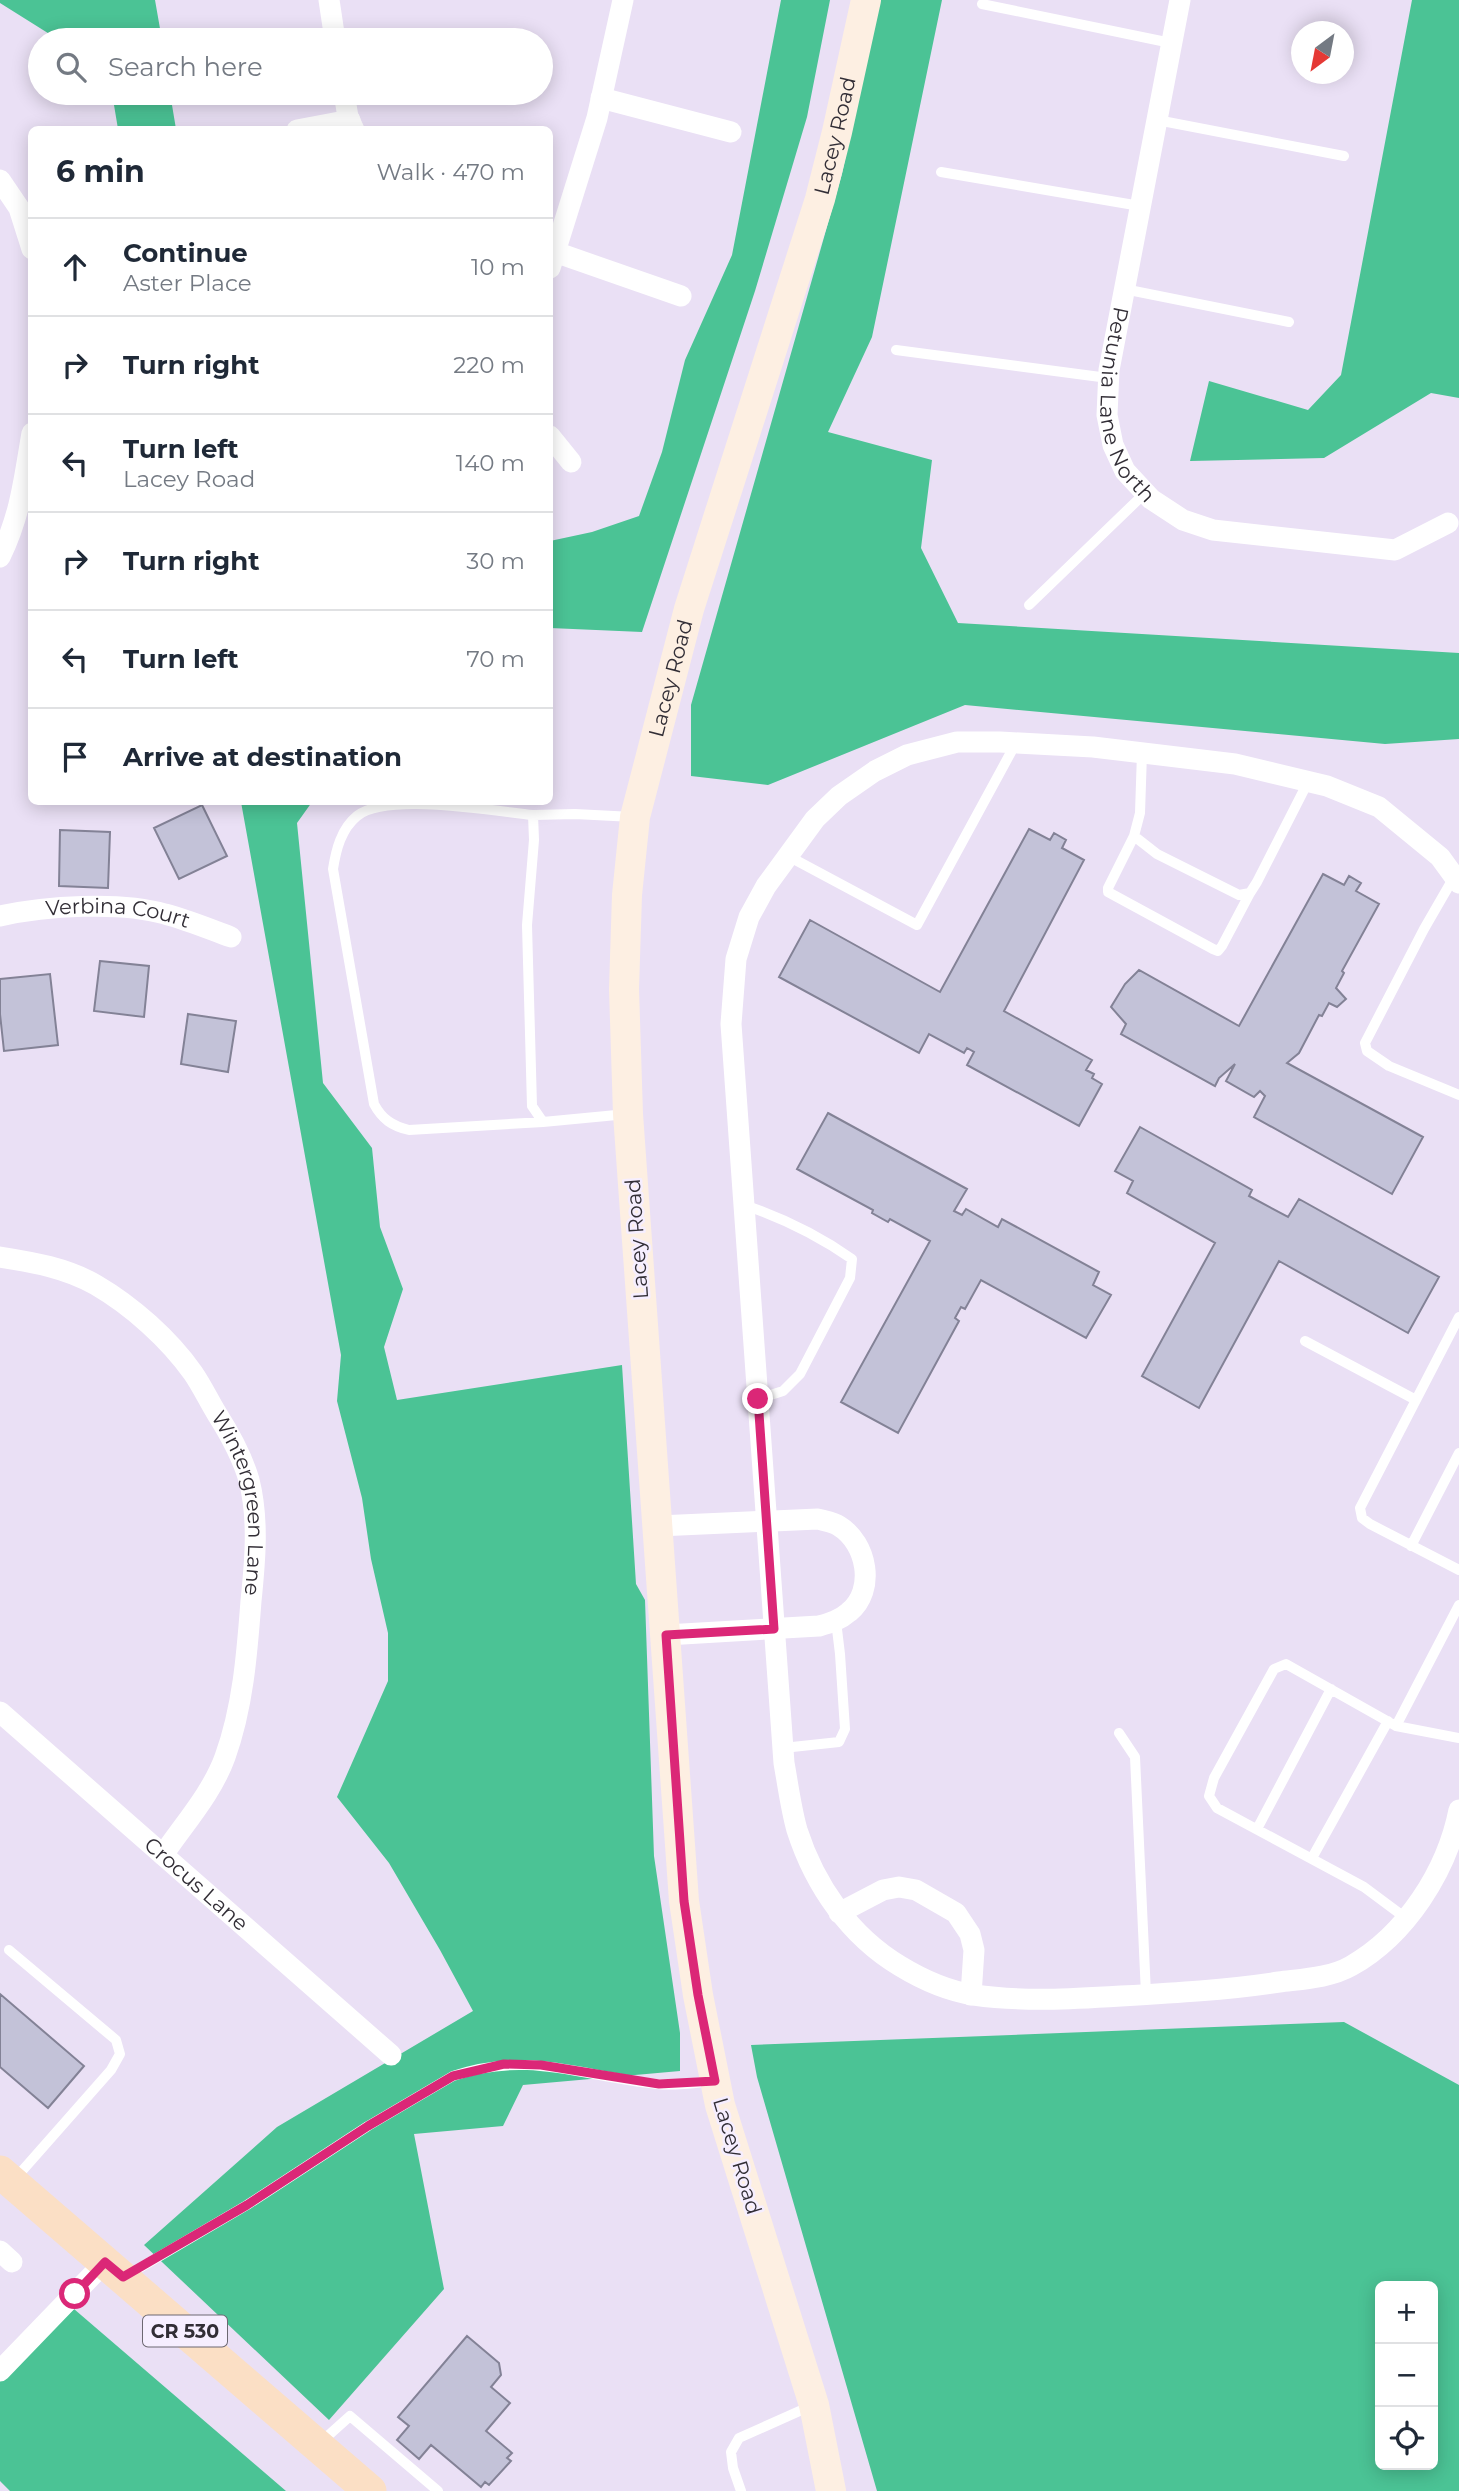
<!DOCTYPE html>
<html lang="en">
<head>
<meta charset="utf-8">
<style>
	:root { --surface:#fff; --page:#f2f2f3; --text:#1f2937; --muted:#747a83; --line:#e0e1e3 }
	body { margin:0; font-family:Montserrat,sans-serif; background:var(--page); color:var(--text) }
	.controls { position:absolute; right:21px; bottom:21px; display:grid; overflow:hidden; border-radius:10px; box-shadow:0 4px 18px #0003 }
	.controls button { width:63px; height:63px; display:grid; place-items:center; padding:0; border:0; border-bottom:2px solid var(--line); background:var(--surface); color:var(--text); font:35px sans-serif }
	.compass { position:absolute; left:1291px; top:21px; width:63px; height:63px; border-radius:50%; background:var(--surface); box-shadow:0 4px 18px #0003; rotate:212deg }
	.stop { position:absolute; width:21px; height:21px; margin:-16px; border:5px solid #db2777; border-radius:50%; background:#fff }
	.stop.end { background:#db2777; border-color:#fff; box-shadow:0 2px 7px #0008 }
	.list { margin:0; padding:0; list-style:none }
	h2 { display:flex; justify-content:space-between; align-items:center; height:91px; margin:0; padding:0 28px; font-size:30px }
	h2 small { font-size:23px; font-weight:400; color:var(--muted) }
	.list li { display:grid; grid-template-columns:46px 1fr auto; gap:21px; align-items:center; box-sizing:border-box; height:98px; padding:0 28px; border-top:2px solid var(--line) }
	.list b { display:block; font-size:26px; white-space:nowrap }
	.list p { margin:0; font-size:23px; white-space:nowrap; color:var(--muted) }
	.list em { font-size:23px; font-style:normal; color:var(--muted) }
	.icon { flex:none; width:38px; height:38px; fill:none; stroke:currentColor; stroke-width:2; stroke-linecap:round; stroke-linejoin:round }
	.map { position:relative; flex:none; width:1459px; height:2491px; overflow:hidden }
	.search { position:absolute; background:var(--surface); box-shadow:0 4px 18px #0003; left:28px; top:28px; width:525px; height:77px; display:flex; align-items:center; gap:18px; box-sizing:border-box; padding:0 24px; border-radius:38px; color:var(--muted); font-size:26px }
	.panel { position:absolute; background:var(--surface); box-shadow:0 4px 18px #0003; left:28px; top:126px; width:525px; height:679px; border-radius:10px }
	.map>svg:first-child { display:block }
	.forest { fill:#4bc395; fill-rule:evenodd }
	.building { fill:#c3c2d8; stroke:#838296; stroke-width:2 }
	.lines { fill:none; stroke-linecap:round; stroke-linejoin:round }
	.service { stroke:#fff; stroke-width:10 }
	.minor { stroke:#fff; stroke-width:21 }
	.secondary { stroke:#fdefe2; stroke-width:30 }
	.primary { stroke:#fbdfc5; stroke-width:33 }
	.route { stroke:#db2777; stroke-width:9 }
	.labels { text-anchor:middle; stroke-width:5; stroke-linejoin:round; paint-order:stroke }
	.shield { fill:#f6eeff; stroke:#6d6872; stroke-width:2 }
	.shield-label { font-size:19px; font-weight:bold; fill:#322e36 }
	.street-label { font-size:21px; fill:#322e36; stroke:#f6eeff }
</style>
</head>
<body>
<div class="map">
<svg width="1459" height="2491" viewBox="0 0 1459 2491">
	<rect width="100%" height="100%" fill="#eae0f5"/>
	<!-- forest -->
	<path class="forest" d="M0 0H155L162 40H59L0 3Z
		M781 0H830L807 117 755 291 642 632 550 628V541L592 532 639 516 662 452 685 360 732 255Z
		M878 0H942L872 337 828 432 932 460 921 548 958 623 1459 653V739L1385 744 965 705 768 785 691 776V705L842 174Z
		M1412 0H1459V398L1431 393 1324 458 1190 461 1209 381 1308 410 1341 375Z
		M112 93H170L176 129H118Z
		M241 802H312L297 823 323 1083 372 1148 380 1227 403 1289 384 1347 397 1400 622 1365 636 1584 645 1600 654 1856 680 2033V2071L523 2085 503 2126 414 2134 444 2289 329 2420 144 2245 277 2127 473 2011 440 1950 389 1863 337 1797 388 1681V1633L371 1559 362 1498 337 1401 341 1355Z
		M1344 2022 1459 2085V2491H877L757 2077 751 2045ZM1433 2286V2465H1380V2286Z
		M74 2309 286 2491H10L0 2481V2379Z"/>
	<!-- building -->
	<path class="building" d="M202 805 227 856 179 879 154 828Z
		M1029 829 1050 840 1054 833 1066 840 1062 848 1084 860 1004 1011 1092 1060 1086 1070 1094 1074 1092 1078 1102 1084 1079 1126 967 1065 974 1052 967 1048 964 1053 929 1034 919 1053 779 977 810 920 940 992Z
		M60 830 110 832 108 888 59 886Z
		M1323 874 1344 885 1349 876 1361 883 1356 891 1379 904 1342 971 1344 973 1336 988 1346 999 1337 1007 1329 1003 1322 1016 1319 1015 1299 1053 1287 1063 1423 1137 1392 1194 1254 1117 1265 1096 1260 1091 1254 1097 1226 1081 1235 1064 1219 1078 1215 1086 1121 1034 1126 1024 1111 1007 1125 984 1139 970 1239 1026Z
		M100 961 149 966 144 1017 94 1011Z
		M50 974 58 1045 4 1051 0 1014V979Z
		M188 1014 236 1021 228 1072 181 1064Z
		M828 1113 967 1189 954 1211 962 1215 966 1209 998 1227 1002 1219 1099 1272 1093 1285 1111 1295 1086 1338 981 1280 965 1309 961 1307 955 1318 959 1321 898 1433 841 1402 930 1241 890 1219 888 1222 872 1213 873 1210 797 1169Z
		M1140 1127 1252 1190 1249 1196 1288 1217 1299 1199 1439 1277 1408 1333 1279 1261 1199 1408 1142 1376 1215 1243 1127 1193 1133 1181 1115 1171Z
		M0 1994 84 2066 48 2108 0 2067Z
		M467 2336 499 2363 501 2375 491 2387 510 2403 486 2431 512 2453 507 2458 511 2461 489 2485 485 2482 481 2487 431 2445 419 2459 397 2440 409 2426 398 2417Z"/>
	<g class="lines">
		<!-- service -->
		<path class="service" d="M982 4 1171 43
			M1157 120 1344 156
			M941 172 1140 206
			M1124 289 1289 322
			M896 350 1108 378
			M1029 605 1145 493
			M1142 753 1140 813 1134 836 1157 854 1239 895 1250 893 1257 882 1308 782
			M533 815C494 811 387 792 357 816 341 829 336 850 333 869L374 1104C382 1119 392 1126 409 1130L543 1122
			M1134 836 1108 888V892L1213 949 1218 951 1222 946 1250 893
			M788 856 917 925 1016 743
			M1454 877 1424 929 1365 1043 1367 1051 1389 1066 1459 1095
			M627 1114 543 1122 532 1106 527 925 534 840 533 815 575 814 633 817
			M744 1205C783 1218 819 1236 852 1259L850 1278 800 1374 783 1391 758 1399
			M1459 1317 1360 1508 1362 1518 1370 1524 1459 1570
			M1305 1341 1416 1400
			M1411 1546 1459 1453
			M1396 1726 1459 1605
			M1119 1733 1135 1757 1146 1994
			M783 1748 839 1742 845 1729 840 1654 836 1621
			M1257 1829 1331 1689
			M1312 1858 1388 1721
			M1407 1919 1364 1887 1217 1808 1209 1796 1214 1778 1274 1669 1286 1664 1396 1726 1459 1738
			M9 1950 116 2040 120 2054 111 2070 14 2180
			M126 2276 247 2205 368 2126 453 2076C528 2050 584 2077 657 2084 675 2086 694 2083 712 2081
			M321 2442 350 2416 438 2491
			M741 2491 733 2468 731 2452 739 2438 813 2405"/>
		<!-- minor -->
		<g class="minor">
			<path d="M329 0 335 40"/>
			<path id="s1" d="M1180 0 1109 370 1107 415 1113 445 1125 471 1151 499 1183 520 1213 530 1395 550 1448 523"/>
			<path d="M344 93 348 117 354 130"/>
			<path d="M601 98 731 132"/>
			<path d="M297 130 350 120"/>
			<path d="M0 180 19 208 32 249"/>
			<path d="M555 252 681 296"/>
			<path d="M550 268 597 118 623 0"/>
			<path d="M550 436 571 462"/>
			<path d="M0 557C21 514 24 479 32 433"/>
			<path d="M1459 883 1440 857 1379 807 1327 786 1235 764 1093 747 1000 742H957L907 755 875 771 839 796 815 819 766 886 749 917 736 959 731 1024 784 1763C788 1785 791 1809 797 1830 815 1886 850 1936 900 1966 923 1980 948 1991 974 1995 1023 2002 1072 1999 1121 1996 1174 1993 1227 1990 1279 1982 1302 1979 1330 1978 1351 1966 1406 1935 1447 1871 1459 1810"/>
			<path id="s2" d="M0 916C45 906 120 901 165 914 188 920 209 929 231 937"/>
			<path id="s3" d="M0 1257C32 1262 67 1268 96 1285 132 1306 169 1339 193 1373 202 1386 209 1401 217 1414 231 1436 242 1456 249 1480 259 1519 255 1562 251 1601 247 1654 243 1707 225 1757 212 1793 184 1824 163 1855"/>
			<path d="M658 1526 818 1519C825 1521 833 1522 839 1526 867 1543 876 1590 849 1612 840 1620 830 1623 819 1626L666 1635"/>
			<path id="s4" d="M0 1712 391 2055"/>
			<path d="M839 1913 883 1890 899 1887 916 1890 956 1913 970 1934 974 1950 971 1995"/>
			<path d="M0 2251 12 2262"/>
			<path d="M0 2371 105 2262"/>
		</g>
		<!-- secondary -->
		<path class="secondary" id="s5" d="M831 2491 814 2405 720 2105 698 1995 684 1901 628 1114 624 989 627 895 635 817 689 609 820 199 837 132 866 0"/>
		<!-- primary -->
		<path class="primary" d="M0 2172 370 2491"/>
	</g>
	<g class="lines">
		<!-- route -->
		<path class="route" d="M75 2294 105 2262 123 2277 247 2205 368 2126 453 2076 504 2064 541 2065 659 2084 715 2081 698 1995 684 1901 666 1635 774 1629 758 1399"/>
	</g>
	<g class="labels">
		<!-- shield labels -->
		<rect class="shield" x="143" y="2315.5" width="84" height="31" rx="5"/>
		<g class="shield-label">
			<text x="185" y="2338">CR 530</text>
		</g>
		<!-- street labels -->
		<g class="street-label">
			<text dy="7" stroke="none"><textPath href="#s5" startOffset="2406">Lacey Road</textPath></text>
			<text dy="7" stroke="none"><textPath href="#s1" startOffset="416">Petunia Lane North</textPath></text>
			<text dy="7" stroke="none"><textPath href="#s5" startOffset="1839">Lacey Road</textPath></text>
			<text dy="7" stroke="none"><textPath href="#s2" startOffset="119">Verbina Court</textPath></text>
			<text transform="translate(637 1239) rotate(-94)" y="7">Lacey Road</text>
			<text dy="7" stroke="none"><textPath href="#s3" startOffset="374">Wintergreen Lane</textPath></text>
			<text dy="7" stroke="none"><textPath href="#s4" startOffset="261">Crocus Lane</textPath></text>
			<text transform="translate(737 2156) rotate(73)" y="7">Lacey Road</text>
		</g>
	</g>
</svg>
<div class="controls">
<button>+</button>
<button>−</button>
<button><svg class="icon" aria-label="locate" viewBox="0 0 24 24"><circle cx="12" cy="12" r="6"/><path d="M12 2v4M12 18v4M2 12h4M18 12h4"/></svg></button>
</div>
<svg class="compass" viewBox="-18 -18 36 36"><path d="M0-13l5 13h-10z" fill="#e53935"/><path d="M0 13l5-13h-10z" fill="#747a83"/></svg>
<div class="stop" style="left:75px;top:2294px"></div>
<div class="stop end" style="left:758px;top:1399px"></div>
<div class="search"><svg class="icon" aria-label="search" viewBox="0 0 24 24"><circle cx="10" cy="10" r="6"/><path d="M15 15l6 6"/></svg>Search here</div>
<section class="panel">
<h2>6 min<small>Walk · 470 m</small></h2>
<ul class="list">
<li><svg class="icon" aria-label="ahead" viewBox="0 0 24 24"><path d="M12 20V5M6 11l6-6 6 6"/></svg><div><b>Continue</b><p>Aster Place</p></div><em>10 m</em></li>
<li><svg class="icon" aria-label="right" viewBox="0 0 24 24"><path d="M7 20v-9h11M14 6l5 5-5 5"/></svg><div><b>Turn right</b></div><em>220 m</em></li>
<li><svg class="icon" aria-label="left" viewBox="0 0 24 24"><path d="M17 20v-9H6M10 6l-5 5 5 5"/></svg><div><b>Turn left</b><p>Lacey Road</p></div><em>140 m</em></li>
<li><svg class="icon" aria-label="right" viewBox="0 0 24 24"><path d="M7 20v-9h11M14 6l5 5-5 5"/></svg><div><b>Turn right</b></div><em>30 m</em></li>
<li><svg class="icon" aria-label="left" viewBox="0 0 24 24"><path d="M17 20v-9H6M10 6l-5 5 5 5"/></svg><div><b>Turn left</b></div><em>70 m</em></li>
<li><svg class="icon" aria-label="arrive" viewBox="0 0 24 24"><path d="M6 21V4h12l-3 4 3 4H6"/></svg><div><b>Arrive at destination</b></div></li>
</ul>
</section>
</div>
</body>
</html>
